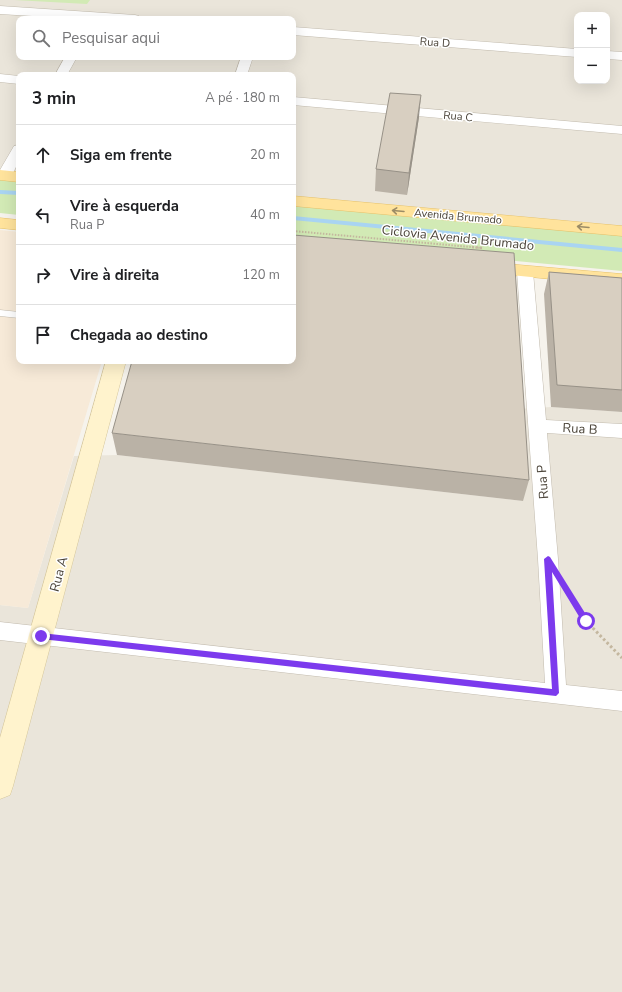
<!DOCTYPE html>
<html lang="pt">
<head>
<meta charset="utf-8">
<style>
	:root { --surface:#fff; --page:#f6f6f6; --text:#202124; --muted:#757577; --line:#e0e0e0 }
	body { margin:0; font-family:"Nunito Sans",sans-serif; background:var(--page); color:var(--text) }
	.controls { position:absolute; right:12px; top:12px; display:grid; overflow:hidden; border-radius:8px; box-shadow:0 4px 16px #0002 }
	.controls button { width:36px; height:36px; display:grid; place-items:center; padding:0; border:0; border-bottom:1px solid var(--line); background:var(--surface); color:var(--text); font:20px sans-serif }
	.stop { position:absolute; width:12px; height:12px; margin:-9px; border:3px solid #7c3aed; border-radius:50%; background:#fff }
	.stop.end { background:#7c3aed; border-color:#fff; box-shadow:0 1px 4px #0008 }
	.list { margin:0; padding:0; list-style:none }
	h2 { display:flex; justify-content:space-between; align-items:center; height:52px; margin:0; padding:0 16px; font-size:17px }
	h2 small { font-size:13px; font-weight:400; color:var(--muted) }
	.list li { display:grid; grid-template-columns:26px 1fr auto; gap:12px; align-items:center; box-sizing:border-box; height:60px; padding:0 16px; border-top:1px solid var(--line) }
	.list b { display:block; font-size:15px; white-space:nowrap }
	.list p { margin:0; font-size:13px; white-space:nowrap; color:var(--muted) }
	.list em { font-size:13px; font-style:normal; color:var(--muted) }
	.icon { flex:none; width:22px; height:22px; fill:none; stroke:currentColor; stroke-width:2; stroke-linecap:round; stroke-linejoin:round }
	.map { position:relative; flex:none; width:622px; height:992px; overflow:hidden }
	.search { position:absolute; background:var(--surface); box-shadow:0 4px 16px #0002; left:16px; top:16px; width:280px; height:44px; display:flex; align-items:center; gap:10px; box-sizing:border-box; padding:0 14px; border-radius:8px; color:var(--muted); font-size:15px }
	.panel { position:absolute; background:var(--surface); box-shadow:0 4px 16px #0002; left:16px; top:72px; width:280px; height:292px; border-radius:8px }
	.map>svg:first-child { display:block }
	.residential { fill:#eae5da; fill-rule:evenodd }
	.commercial { fill:#f7ead8 }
	.green { fill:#d2eab5 }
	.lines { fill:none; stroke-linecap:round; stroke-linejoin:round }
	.stream { fill:#a9d4f2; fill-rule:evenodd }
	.lane-casing { stroke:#c2bbae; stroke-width:1 }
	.street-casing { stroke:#c2bbae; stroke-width:1 }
	.secondary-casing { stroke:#d6c79b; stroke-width:1 }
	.primary-casing { stroke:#e6c16a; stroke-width:1 }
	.path-far2 { stroke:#c4b79f; stroke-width:2; stroke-dasharray:1.5 1.5; stroke-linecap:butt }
	.path-far1 { stroke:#c4b79f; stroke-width:2.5; stroke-dasharray:2 2; stroke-linecap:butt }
	.path { stroke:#c4b79f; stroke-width:3; stroke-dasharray:2.5 2.5; stroke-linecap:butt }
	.lane { fill:#fff; fill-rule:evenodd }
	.street { fill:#fff; fill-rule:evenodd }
	.secondary { fill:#fff3cd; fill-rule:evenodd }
	.primary { fill:#ffe39c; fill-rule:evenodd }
	.wall { fill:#bab2a6 }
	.shaded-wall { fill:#979187 }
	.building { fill:#d8cfc1; stroke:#979187 }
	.oneway { stroke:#9c8c66 }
	.route { fill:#7c3aed }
	.labels { text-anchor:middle; stroke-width:3; stroke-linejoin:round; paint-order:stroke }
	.far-street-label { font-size:11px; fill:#4b4439; stroke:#fff }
	.street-label { font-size:13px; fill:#4b4439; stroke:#fff }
</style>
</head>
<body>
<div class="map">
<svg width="622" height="992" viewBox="0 0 622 992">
	<rect width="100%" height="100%" fill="#f6f3ec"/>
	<!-- residential -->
	<path class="residential" d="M0 0H622V227L293 198V75H19V174L0 173ZM577 15H607V81H577ZM19 19H293V57H19Z
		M551 407 622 412V992H0V605L28 608 74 456 117 455 523 501 518 409Z"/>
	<!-- commercial -->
	<path class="commercial" d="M0 230 19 232V361H102L28 608 0 605Z"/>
	<!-- green -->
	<path class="green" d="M14 0H90L87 4Z
		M0 179 19 181V215L0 213Z
		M293 204 622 234V271L293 240Z"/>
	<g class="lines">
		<!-- stream -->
		<path class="stream" d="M0 190 19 191V195L0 194Z
			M293 216 622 248V252L293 220Z"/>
		<!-- lane casing -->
		<g class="lane-casing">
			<path id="lane" d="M0 310 19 312V318L0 316Z"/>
		</g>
		<!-- street casing -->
		<g class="street-casing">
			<path id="street" d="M0 6 135 15 139 16 141 19H81L0 14Z
				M293 27 577 49V57L293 35Z
				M607 51 622 52V60L607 59Z
				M65 57H77L67 75H55Z
				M241 57H253L247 75H235Z
				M0 74 19 76V84L0 82Z
				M293 97 622 126V134L293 105Z
				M19 145C19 161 18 166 9 179H0V170L14 146Z
				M525 267 531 268 533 272 546 420 622 424V438L547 433 558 559 566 685 622 691V711L0 640V622L545 683 538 559 517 272 519 268Z"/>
		</g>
		<!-- secondary casing -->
		<g class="secondary-casing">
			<path id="secondary" d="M106 361H126L13 786 10 795 0 799V738Z"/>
		</g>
		<!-- primary casing -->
		<g class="primary-casing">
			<path id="primary" d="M0 170 19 172V182L0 180Z
				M293 196 622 226V236L293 206Z
				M0 218 19 220V230L0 228Z
				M485 262 622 274V286L479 272 476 268 479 264Z"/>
		</g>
		<!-- path-far2 -->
		<path class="path-far2" d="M293 231 482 248"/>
		<!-- path-far1 -->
		<path class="path-far1" d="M472 247 482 248"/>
		<!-- path -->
		<path class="path" d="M575 604 586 621 622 658"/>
		<!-- lane -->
		<use href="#lane" class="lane"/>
		<!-- street -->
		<use href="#street" class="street"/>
		<!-- secondary -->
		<use href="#secondary" class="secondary"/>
		<!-- primary -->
		<use href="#primary" class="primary"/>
	</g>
	<!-- wall -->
	<path class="wall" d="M419 117 407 195 375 191 376 169Z
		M549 272 622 278V412L551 407 544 294Z
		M112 433 529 480 523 501 117 455Z"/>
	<!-- shaded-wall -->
	<path class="shaded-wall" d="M421 95 419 117 407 195 409 173Z"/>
	<!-- building -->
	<path class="building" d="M146 73 178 75H145Z
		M390 93 421 95 409 173 376 169Z
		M293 235 514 253 529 480 112 433 132 361H293Z
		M549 272 622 278V390L557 385Z"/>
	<!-- one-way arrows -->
	<defs><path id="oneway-shaft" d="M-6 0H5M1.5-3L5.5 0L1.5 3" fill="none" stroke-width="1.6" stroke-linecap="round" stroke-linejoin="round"/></defs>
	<g class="oneway">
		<use href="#oneway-shaft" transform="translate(398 211) rotate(-175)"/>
		<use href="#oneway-shaft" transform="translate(583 227) rotate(-175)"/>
	</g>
	<!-- route -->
	<path class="route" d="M548 556 550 557 590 621 586 624 583 623 552 572 559 693 556 696 41 639 37 636 41 633 552 689 544 559Z"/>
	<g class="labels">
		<!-- far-street labels -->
		<g class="far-street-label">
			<text transform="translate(435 42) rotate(4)" y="4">Rua D</text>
			<text transform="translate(458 116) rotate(5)" y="4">Rua C</text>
			<text transform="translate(458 216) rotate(5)" y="4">Avenida Brumado</text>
		</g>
		<!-- street labels -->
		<g class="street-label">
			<text transform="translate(458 237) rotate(6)" y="5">Ciclovia Avenida Brumado</text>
			<text transform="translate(580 428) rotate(3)" y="5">Rua B</text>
			<text transform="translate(542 482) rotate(-94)" y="5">Rua P</text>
			<text transform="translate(58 574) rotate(-75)" y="5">Rua A</text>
		</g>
	</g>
</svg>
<div class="controls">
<button>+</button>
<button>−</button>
</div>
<div class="stop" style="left:586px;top:621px"></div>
<div class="stop end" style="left:41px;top:636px"></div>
<div class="search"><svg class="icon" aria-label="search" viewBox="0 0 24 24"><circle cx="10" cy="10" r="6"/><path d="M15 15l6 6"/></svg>Pesquisar aqui</div>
<section class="panel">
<h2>3 min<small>A pé · 180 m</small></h2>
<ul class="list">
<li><svg class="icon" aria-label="ahead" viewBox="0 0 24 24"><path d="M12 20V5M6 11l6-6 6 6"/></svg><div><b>Siga em frente</b></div><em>20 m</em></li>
<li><svg class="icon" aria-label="left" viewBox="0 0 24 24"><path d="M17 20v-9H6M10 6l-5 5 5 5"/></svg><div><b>Vire à esquerda</b><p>Rua P</p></div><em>40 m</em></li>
<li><svg class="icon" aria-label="right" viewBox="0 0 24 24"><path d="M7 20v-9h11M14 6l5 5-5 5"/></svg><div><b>Vire à direita</b></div><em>120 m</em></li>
<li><svg class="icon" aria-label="arrive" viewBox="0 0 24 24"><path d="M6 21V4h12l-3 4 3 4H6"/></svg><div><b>Chegada ao destino</b></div></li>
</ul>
</section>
</div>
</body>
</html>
